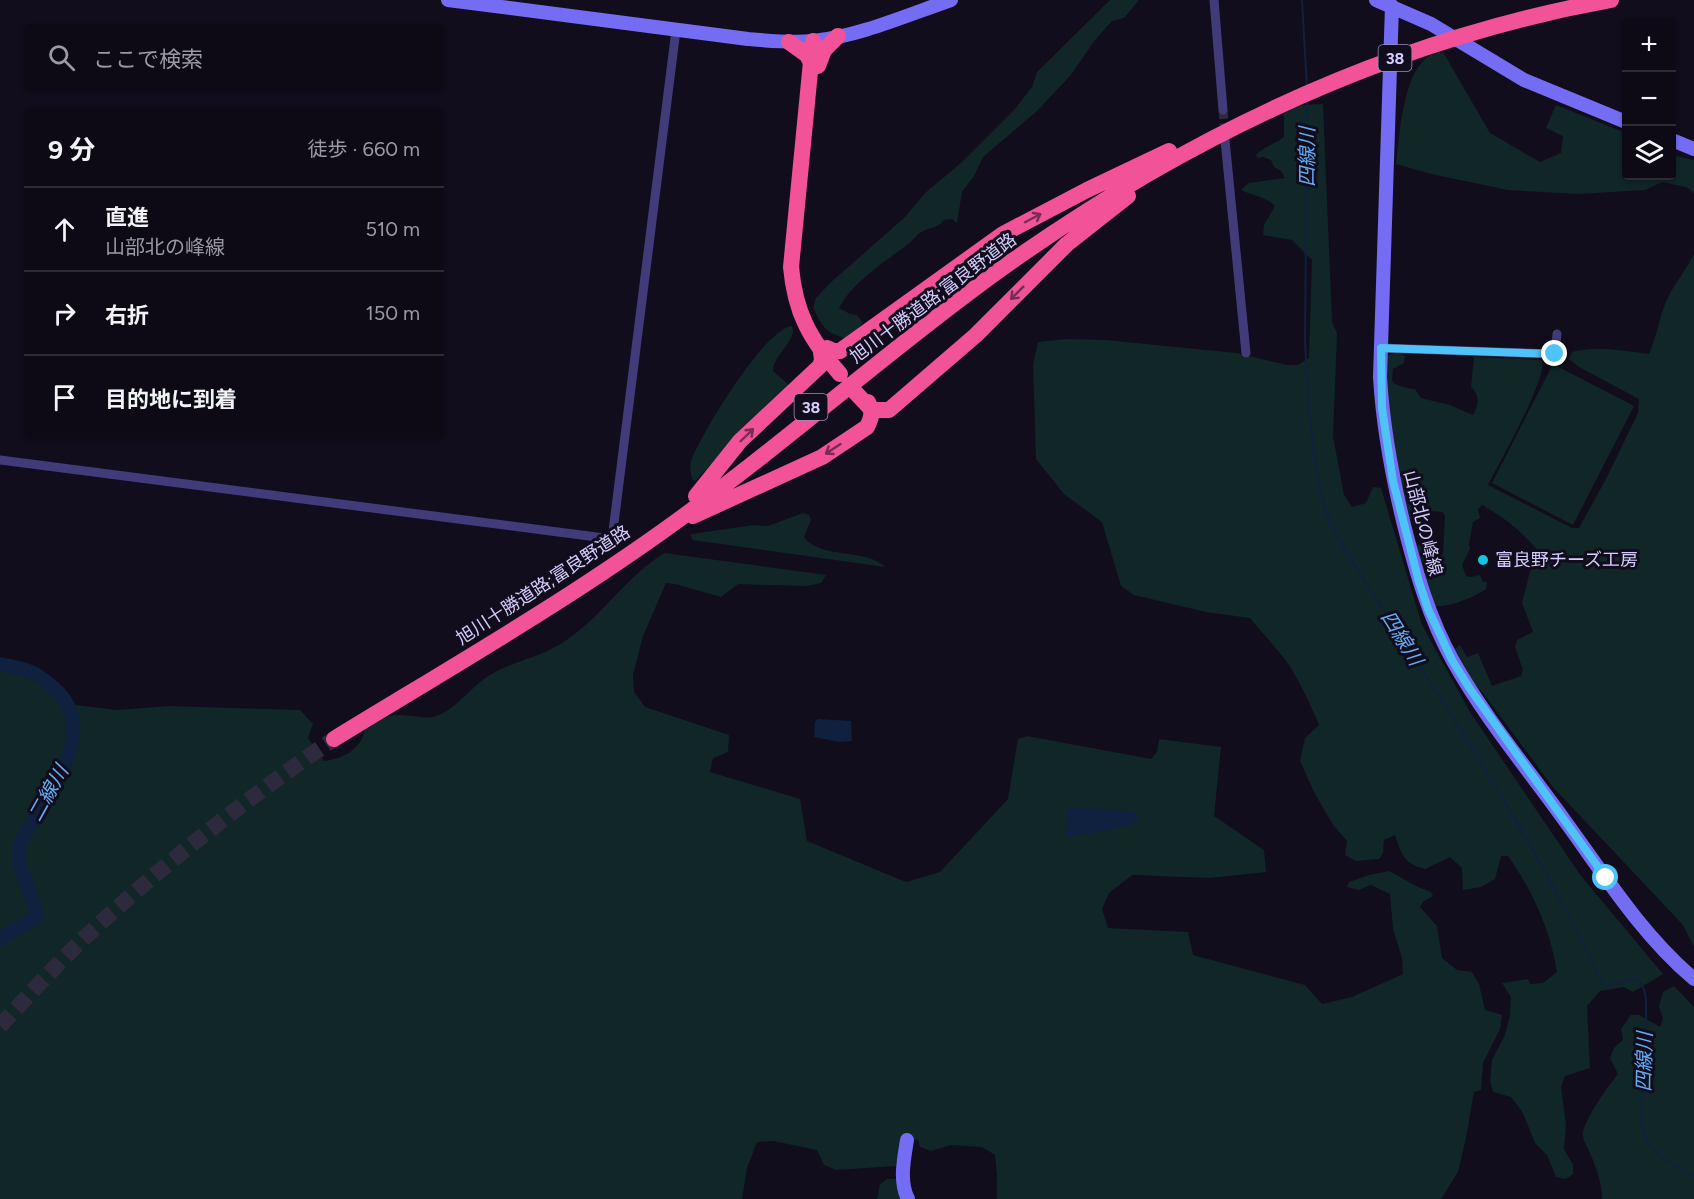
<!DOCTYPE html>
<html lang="ja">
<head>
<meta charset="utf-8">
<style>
	:root { --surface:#0d0a16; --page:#16131f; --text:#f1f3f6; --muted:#9a9aa1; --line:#2d2b35 }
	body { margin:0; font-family:Figtree,"Noto Sans JP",sans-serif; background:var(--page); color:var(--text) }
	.controls { position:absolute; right:18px; top:18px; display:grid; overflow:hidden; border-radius:6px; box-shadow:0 2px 4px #0004 }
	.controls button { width:54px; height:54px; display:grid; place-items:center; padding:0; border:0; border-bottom:2px solid var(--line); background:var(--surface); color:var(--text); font:30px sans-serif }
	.stop { position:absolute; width:18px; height:18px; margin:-14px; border:4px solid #4fc3f7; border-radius:50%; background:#fff }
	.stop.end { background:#4fc3f7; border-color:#fff; box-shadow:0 2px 6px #0008 }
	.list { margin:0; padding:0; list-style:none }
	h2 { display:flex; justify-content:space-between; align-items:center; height:78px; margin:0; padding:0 24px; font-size:26px }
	h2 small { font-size:20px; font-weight:400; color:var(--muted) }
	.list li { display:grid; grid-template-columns:39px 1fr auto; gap:18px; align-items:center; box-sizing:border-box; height:84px; padding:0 24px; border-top:2px solid var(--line) }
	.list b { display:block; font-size:22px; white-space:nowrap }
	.list p { margin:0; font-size:20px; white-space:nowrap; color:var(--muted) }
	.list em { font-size:20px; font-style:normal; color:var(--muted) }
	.icon { flex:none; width:33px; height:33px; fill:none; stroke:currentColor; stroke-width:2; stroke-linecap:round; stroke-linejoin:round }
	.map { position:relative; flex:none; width:1694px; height:1199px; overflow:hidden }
	.search { position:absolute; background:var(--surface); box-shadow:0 2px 4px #0004; left:24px; top:24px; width:420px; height:66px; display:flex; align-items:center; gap:15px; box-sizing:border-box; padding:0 21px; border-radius:6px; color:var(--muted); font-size:22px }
	.panel { position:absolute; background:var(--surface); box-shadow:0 2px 4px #0004; left:24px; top:108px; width:420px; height:330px; border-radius:6px }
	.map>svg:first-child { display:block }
	.green { fill:#112627 }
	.water { fill:#10203f }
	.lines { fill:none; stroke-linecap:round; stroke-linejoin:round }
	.stream { stroke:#10203f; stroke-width:2 }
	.river { stroke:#10203f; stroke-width:14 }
	.street-tunnel { stroke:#2e2a3e; stroke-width:9; stroke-dasharray:9 4.5; stroke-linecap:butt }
	.highway-tunnel { stroke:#2e2a3e; stroke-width:16; stroke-dasharray:16 8; stroke-linecap:butt }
	.street { stroke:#413c79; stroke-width:9 }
	.secondary { stroke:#756cf4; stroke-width:14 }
	.highway { stroke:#f15298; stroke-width:16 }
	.oneway { stroke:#762c54 }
	.route { stroke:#4fc3f7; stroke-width:8 }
	.poi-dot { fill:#12c5e3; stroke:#110d1d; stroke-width:2 }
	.labels { text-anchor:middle; stroke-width:6; stroke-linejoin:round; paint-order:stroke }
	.shield { fill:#110d1d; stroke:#9a93b8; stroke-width:1.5 }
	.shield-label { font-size:16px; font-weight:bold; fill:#d5cdfb }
	.street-label { font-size:18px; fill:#d5cdfb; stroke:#110d1d }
	.poi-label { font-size:18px; fill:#d5cdfb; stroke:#110d1d; text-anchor:start }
	.water-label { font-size:20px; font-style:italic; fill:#64abf3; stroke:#110d1d }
</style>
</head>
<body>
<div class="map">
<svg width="1694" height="1199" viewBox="0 0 1694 1199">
	<rect width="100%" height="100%" fill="#110d1d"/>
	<!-- green -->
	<path class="green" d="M1110 0H1139L1124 18 1112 21 1095 40 1070 76 1037 111 983 157 974 176 962 192 957 223 952 219 944 220C937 229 929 227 920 233 915 236 912 242 907 245 883 263 853 282 839 308L850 314 857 315 863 323 847 339C825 332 823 328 813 308L816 298 830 283 904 218 925 193 961 163 1014 110 1032 87 1037 72Z
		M1443 52 1490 133 1540 162 1561 153 1563 136 1546 128 1556 105 1626 133V176H1672V155L1694 160V193L1686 187 1662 182 1645 190 1578 194 1508 190 1431 174 1396 164C1400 134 1402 79 1426 58 1430 55 1438 54 1443 52Z
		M1323 104 1332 321 1337 334 1333 436 1344 495 1352 507 1366 503 1373 487 1381 488 1422 625 1470 712 1581 876 1663 974 1633 992 1624 987 1600 991 1587 1006 1590 1068 1565 1076 1561 1087 1566 1125 1564 1149 1573 1165V1174L1566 1179 1556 1177 1547 1155 1535 1143 1523 1113 1511 1097 1493 1092 1490 1081 1492 1060 1504 1037 1510 1016 1511 997 1502 983 1528 979 1530 984 1543 983 1557 972C1550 930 1533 891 1508 856H1501L1495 879 1481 887 1463 890 1462 868 1450 857 1425 869C1403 863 1402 855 1395 835L1384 840 1383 853 1379 859 1356 861 1345 855 1347 841 1333 825 1314 792 1300 761 1305 738 1319 725C1310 703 1298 677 1284 658 1273 644 1261 632 1250 618L1206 612 1134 595 1121 586 1102 522 1064 494 1036 459 1033 365 1038 342 1065 339 1105 340 1236 353 1287 365H1298L1309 358 1312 260 1292 240 1263 235 1264 225 1275 206C1263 195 1255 197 1241 190L1249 183 1285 178 1281 171 1274 167 1271 160 1263 157 1258 158 1256 155C1263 147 1275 144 1284 137V114C1295 103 1309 105 1323 104Z
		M1694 254V947L1683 925 1552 786 1483 693 1474 683 1455 649 1460 645 1467 657 1478 653 1492 686 1521 676 1523 670 1515 647 1517 640 1533 632 1522 603 1530 571 1544 558C1527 536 1506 518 1482 505L1478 509 1480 518 1473 522 1469 545 1470 549 1462 565 1466 576 1471 577 1480 575 1483 582H1487L1486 589C1475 597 1444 610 1432 605L1415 547 1420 544H1430L1433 556 1438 557 1443 554 1445 517 1443 512 1428 511 1415 521 1410 519 1386 412 1385 356 1397 353 1405 356 1404 363 1393 369 1392 380 1395 384 1406 388 1415 389 1421 398 1450 405 1473 415C1479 406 1480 395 1471 387L1474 357 1542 360C1548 378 1499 463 1488 485L1572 528H1579L1606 479 1638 413 1639 399 1579 367 1569 359 1572 352C1596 345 1624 351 1649 354 1656 338 1659 320 1665 304 1672 286 1686 271 1694 254Z
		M792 326C798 341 773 354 773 371L789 385 695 481 692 479C691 473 689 467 691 461 701 434 765 328 792 326Z
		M1553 364 1634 406 1573 525 1492 483Z
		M803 513 809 515 811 520 804 537C818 559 867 548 885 567L692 540 691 534 754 525 768 526Z
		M665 553 826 575 821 583 806 586 738 584 721 597 675 584 666 583 643 636 633 675 634 692 645 707 729 735 728 752 713 758 710 772 800 799 807 841 906 882 940 872 1008 799 1018 739 1027 736 1151 759 1157 752 1159 739 1221 747 1214 816 1264 850 1266 872 1210 878 1132 875 1109 893 1102 909 1108 928 1188 932 1193 955 1305 985 1322 1004 1352 997 1403 974 1402 958 1393 929 1390 894 1371 885 1359 890 1347 887 1349 882 1369 875 1389 871 1418 887 1431 892 1433 896 1423 902 1420 907 1437 926 1442 958 1457 970 1472 972 1479 984 1485 1010 1502 1015 1500 1029 1483 1063 1481 1090 1474 1092 1466 1138 1458 1172 1441 1199H997V1175L995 1155 982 1147 951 1145 931 1151 920 1147 918 1140 901 1138 896 1166 836 1170 824 1165 817 1150 773 1141 757 1142 747 1168 742 1199H0V669L32 678 43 686 75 705 117 710 169 706 300 710 313 724 308 738 324 761C344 758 361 750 365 729 375 723 386 715 398 715 412 714 426 721 439 715 456 708 473 685 490 675 513 661 542 657 565 641 602 617 627 575 665 553Z
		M1674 986 1694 1007V1199H1602C1602 1182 1596 1168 1590 1153 1588 1148 1583 1141 1583 1135 1582 1122 1609 1085 1618 1074L1610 1058 1614 1048 1623 1040 1621 1029 1631 1015H1639L1660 1027 1663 1018 1659 1006 1663 992Z
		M887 1179H896L900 1199H877L880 1184Z"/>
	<!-- water -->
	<path class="water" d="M818 719 851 721 852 741 839 742 814 737 815 722Z
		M1072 807 1136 812 1138 818 1135 824 1071 837 1066 835 1068 808Z"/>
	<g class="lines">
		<!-- stream -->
		<path class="stream" d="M1302 0 1307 88
			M1307 100 1305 342 1309 412 1319 488 1330 523 1345 550C1435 691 1531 831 1602 983 1613 990 1625 979 1637 979 1648 990 1646 1003 1646 1017 1646 1034 1647 1051 1646 1068 1644 1089 1637 1116 1645 1136 1653 1156 1677 1167 1694 1176"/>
		<!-- river -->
		<path class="river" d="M0 664C10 666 22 668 31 672 39 675 47 682 54 688 94 723 62 772 41 808 35 819 20 838 19 849 16 871 34 893 36 915 27 927 12 929 0 939"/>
		<!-- street-tunnel -->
		<path class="street-tunnel" d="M1223 110 1225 134"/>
		<!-- highway-tunnel -->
		<path class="highway-tunnel" d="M0 1026C31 993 62 958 95 928 170 859 250 796 334 739"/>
		<!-- street -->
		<path class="street" d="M1214 0 1223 110
			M1225 140 1246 353
			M1381 348 1555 354 1557 334
			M0 460 612 539 676 30"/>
		<!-- secondary -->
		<path class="secondary" d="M448 0 748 39C770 41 791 43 813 41 860 36 907 15 951 0
			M1376 0 1431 24 1524 80 1626 122
			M1392 6 1380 377C1383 428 1392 476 1404 525 1416 572 1429 618 1453 661 1485 718 1527 768 1565 821 1605 876 1642 935 1694 979
			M1672 140 1694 149
			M907 1140C904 1159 899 1181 908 1199"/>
		<!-- highway -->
		<path class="highway" d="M813 41 791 267C795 313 810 339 840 374
			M789 42 807 55 812 65
			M818 66 824 50 838 36
			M827 348 834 351H840L1003 234 1087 190 1169 151
			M854 391 872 410H889L976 335 1067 244 1128 196
			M696 496 740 441 820 366 822 360 821 352
			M693 516 822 457 867 427C872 417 873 412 868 402
			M334 739C445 671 558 606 663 531 777 450 881 356 994 274 1180 140 1384 41 1611 0"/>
	</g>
	<!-- one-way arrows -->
	<defs><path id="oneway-shaft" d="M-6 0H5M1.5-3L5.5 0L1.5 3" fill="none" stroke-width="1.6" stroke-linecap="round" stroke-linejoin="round" transform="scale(1.5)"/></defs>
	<g class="oneway">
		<use href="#oneway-shaft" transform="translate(1033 218) rotate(-28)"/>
		<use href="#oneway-shaft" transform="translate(1017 293) rotate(135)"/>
		<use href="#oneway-shaft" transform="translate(747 435) rotate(-44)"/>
		<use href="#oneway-shaft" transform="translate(833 449) rotate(147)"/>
	</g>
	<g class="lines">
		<!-- route -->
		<path class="route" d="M1555 354 1381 348 1382 408 1393 481 1419 582 1428 609 1452 660 1470 689 1606 878"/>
	</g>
	<!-- markers -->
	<circle class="poi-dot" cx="1483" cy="560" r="6"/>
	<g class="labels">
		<!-- shield labels -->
		<g class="shield">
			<rect x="1378.5" y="45" width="33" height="26" rx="4.5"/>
			<rect x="794.5" y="394" width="33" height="26" rx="4.5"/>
		</g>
		<g class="shield-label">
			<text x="1395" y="64">38</text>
			<text x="811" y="413">38</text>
		</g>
		<!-- street labels -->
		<g class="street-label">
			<text transform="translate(933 298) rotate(-37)" y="6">旭川十勝道路;富良野道路</text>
			<text transform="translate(1423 523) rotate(76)" y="6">山部北の峰線</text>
			<text transform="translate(543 585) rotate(-33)" y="6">旭川十勝道路;富良野道路</text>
		</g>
		<!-- poi labels -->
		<g class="poi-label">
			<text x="1495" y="566">富良野チーズ工房</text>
		</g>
		<!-- water labels -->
		<g class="water-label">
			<text transform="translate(1307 157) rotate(-90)" y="7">四線川</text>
			<text transform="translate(1402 638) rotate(58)" y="7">四線川</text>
			<text transform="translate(48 793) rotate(-61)" y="7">二線川</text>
			<text transform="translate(1644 1062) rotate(-89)" y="7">四線川</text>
		</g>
	</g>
</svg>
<div class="controls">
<button>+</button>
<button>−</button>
<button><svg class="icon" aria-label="layers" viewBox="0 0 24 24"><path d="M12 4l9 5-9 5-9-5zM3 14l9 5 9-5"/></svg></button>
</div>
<div class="stop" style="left:1606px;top:878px"></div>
<div class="stop end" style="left:1555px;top:354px"></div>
<div class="search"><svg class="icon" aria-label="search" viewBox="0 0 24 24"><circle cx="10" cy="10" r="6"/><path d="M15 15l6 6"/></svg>ここで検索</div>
<section class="panel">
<h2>9 分<small>徒歩 · 660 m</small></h2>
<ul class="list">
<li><svg class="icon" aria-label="ahead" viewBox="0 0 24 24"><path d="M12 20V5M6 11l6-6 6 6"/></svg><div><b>直進</b><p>山部北の峰線</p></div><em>510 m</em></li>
<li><svg class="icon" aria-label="right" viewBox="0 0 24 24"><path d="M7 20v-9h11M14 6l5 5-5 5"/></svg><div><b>右折</b></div><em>150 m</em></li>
<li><svg class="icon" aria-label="arrive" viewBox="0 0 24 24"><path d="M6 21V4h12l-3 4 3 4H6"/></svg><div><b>目的地に到着</b></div></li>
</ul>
</section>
</div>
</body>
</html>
